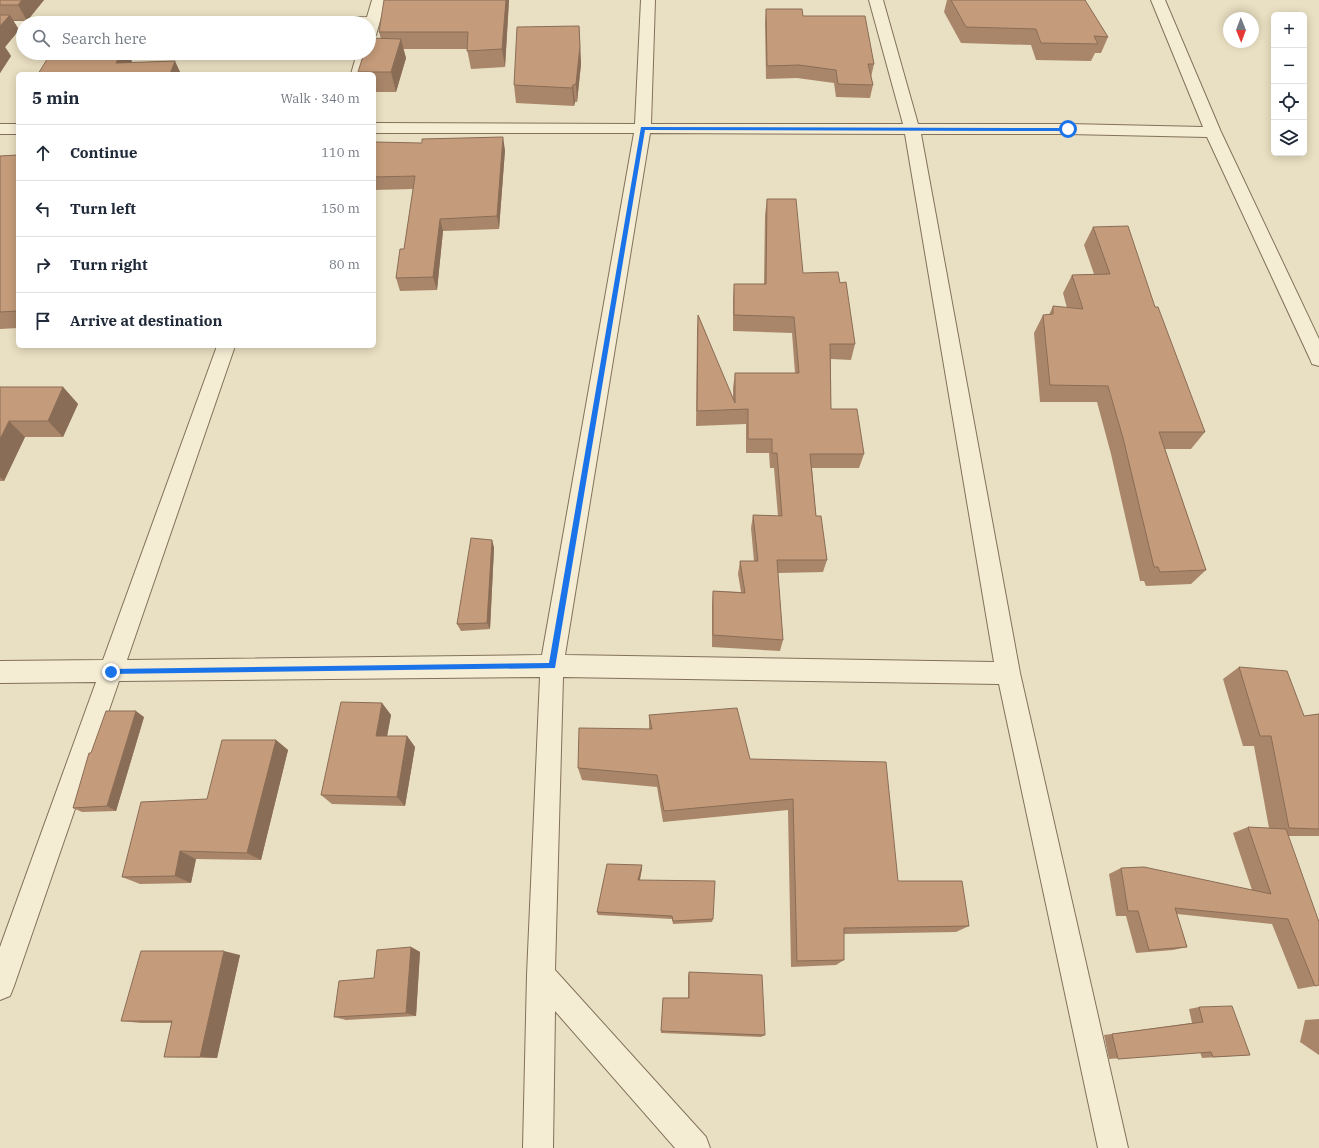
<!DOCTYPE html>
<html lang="en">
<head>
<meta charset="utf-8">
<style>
	:root { --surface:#fff; --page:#f6f6f7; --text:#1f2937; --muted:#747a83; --line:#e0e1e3 }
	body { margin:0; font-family:"IBM Plex Serif",serif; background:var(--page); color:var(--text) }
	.controls { position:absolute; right:12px; top:12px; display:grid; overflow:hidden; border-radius:6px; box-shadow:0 2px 10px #0003 }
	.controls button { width:36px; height:36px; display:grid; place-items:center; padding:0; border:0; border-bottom:1px solid var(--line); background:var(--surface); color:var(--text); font:20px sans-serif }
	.compass { position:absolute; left:1223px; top:12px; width:36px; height:36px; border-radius:50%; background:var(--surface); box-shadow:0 2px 10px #0003; rotate:179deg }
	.stop { position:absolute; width:12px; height:12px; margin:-9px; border:3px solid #1a73e8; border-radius:50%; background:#fff }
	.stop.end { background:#1a73e8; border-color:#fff; box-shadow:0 1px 4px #0008 }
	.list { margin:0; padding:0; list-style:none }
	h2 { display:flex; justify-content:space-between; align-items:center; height:52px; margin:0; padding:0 16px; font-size:17px }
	h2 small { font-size:13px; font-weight:400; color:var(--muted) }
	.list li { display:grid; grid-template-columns:26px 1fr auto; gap:12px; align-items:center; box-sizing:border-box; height:56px; padding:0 16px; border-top:1px solid var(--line) }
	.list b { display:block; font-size:15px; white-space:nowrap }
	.list em { font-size:13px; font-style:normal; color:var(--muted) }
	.icon { flex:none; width:22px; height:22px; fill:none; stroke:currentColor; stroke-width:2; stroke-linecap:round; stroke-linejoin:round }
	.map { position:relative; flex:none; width:1319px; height:1148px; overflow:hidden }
	.search { position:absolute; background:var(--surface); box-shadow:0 2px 10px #0003; left:16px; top:16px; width:360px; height:44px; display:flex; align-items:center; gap:10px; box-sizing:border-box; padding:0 14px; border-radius:22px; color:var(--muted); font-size:15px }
	.panel { position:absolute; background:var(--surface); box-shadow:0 2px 10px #0003; left:16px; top:72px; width:360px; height:276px; border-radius:6px }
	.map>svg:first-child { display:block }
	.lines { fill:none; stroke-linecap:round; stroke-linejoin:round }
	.minor-casing { stroke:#82715b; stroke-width:2 }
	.minor { fill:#f5ecd4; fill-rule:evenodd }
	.wall { fill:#a9866a }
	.shaded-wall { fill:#8a6d56 }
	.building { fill:#c59c7b; stroke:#8a6d56 }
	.route { fill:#1a73e8 }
</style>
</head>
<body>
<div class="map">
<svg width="1319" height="1148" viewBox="0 0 1319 1148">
	<rect width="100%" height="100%" fill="#e9dfc2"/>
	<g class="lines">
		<!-- minor casing -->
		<g class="minor-casing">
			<path id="minor" d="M372 0H386L376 35 374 38 369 39V23H189L191 20 196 19 367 17Z
				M641 0H655L651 124H903L869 0H883L918 124H1068L1203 127 1151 0H1165L1221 132 1319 339V366L1312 364 1310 359 1207 137 1068 134H921L1020 673 1128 1148H1098L999 684 563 677 555 970 706 1137 710 1148H675L555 1011 553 1148H523L527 975 540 677 119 681 14 986 10 996 0 1000V947L96 682 0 683V661L103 660 217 346H235L127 660 542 655 634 133H374V123L635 124ZM650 133 905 134 994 662 565 655Z
				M0 21H23L29 23H23V29H0Z
				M369 50 371 53 365 74H351L357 53H369Z
				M0 124H18V134H0Z"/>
		</g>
		<!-- minor -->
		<use href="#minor" class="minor"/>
	</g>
	<!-- wall -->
	<path class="wall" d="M0 0H44L27 21 13 20 19 30 5 47 11 56 0 73Z
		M509 0 505 67 471 69 467 49H403L406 58 396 92H374V74H359L358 72 381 39 379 32Z
		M947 0H1085L1108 37 1101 53H1095L1091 61 1036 60 1031 45 961 43 944 12Z
		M766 9 803 16 874 64 871 77 873 85 870 98 836 97 834 83 797 78 766 79 765 22Z
		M579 26 581 64 577 102H575L574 106 516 103 514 85Z
		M374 142 505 150 499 229 443 231 437 290 400 291 396 278 404 249 413 189 374 190Z
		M18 155V328L0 329V156Z
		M767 199 803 273 840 283 855 344 851 360 831 359V409L864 454 859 468H812L816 516 827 560 823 572 778 573 783 640 780 651 712 647V604L713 591 741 592 738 574 740 561H754L751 528 753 515 778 516 774 468H770L769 453H746V424L696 426 697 331 698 315 733 399V388L735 373H795L792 333 733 331V300L734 284H764L765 215Z
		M1093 227 1155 307 1205 432 1191 449H1165L1206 570 1191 584 1146 586 1144 581H1140L1111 454 1097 402H1040L1034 333 1043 315H1049L1053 306 1067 308 1063 293 1072 275 1094 274 1084 245Z
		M0 387H63L78 404 63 437H25L4 481H0Z
		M492 540 494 548 490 629 461 631 457 624Z
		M1239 667 1304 716 1319 714V836H1288L1315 986 1298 989 1272 924 1177 914 1187 947 1173 950 1136 953 1126 916H1116L1109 874 1121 868 1252 890 1233 833 1248 827 1269 828 1254 746H1243L1223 679Z
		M382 703 391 715 387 736H407L415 747 405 806 332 804 321 795Z
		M649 715 750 759 898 881 969 926 956 932 844 934V960L836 965 791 967 788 810 663 822 657 787 582 780 578 768 649 729Z
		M144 717 116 811 82 812 73 808 91 753Z
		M276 740 288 750 261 860 196 859 191 883 140 884 122 877 207 799Z
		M642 865V868L640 880 713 919 712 922 673 924 672 919 598 915 597 912Z
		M411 947 420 952 416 1016 346 1020 334 1017 374 978Z
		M240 955 217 1058 164 1057 172 1023H141L121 1021Z
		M689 972 765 1035 761 1037 661 1033 663 998H688V976Z
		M1199 1007 1250 1055 1202 1058 1200 1052 1109 1059 1104 1035 1192 1023 1189 1009Z
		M1319 1019V1055L1300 1042 1305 1020Z"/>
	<!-- shaded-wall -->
	<path class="shaded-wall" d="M22 0H44L27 21 18 5Z
		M506 0H509L505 67 502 49Z
		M10 15 19 30 5 47 11 56 0 73V26Z
		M579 26 581 64 577 102 576 84Z
		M401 39 406 58 396 92 391 72Z
		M121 53H128L132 61 126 74 116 63Z
		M175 61 181 74H170Z
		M573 85 575 102 574 106 572 88Z
		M503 137 505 150 499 229 497 216Z
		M440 219 443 231 437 290 433 277Z
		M63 387 78 404 63 437 48 421Z
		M9 421 25 437 4 481 0 477V439Z
		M492 540 494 548 490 629 487 623Z
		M382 703 391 715 385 747 376 736Z
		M136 711 144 717 116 811 107 806Z
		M407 736 415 747 405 806 397 797Z
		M276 740 288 750 261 860 247 853Z
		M180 851 196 859 191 883 175 876Z
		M642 865V868L639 883 638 880Z
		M411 947 420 952 416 1016 406 1013Z
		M224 951 240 955 217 1058 200 1057Z"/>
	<!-- building -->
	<path class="building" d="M0 0H22L18 5H0Z
		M384 0H506L502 49 467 51 468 32H379Z
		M951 0H1085L1108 37 1094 36 1098 44 1041 43 1036 29 966 27Z
		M766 9H802L803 16H865L874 64H868L873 85 838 84 836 70 799 65 767 66Z
		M0 15H10L0 26Z
		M579 26 580 46 576 84 573 85 572 88 514 85 517 27Z
		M369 38 401 39 391 72H358L364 53H369Z
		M51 53H121L116 63 175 61 170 74H38Z
		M503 137 497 216 440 219 433 277 396 278 400 249H404L415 176 374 177V142L422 143V139Z
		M18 155V311L0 312V156Z
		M767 199H796L803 273 838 272 840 283 846 282 855 344H830L831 409H857L864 454H810L816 516H821L827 560H777L783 640 713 635V591L745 593 740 561H758L753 515 782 516 777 453H772V439H748V409L697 411 698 315 735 403V373H799L794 317 734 315V284H766Z
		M1128 226 1155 307H1158L1205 432H1159L1206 570 1160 572 1158 567H1154L1123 438 1108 386 1050 385 1043 315 1053 314V306L1083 309 1072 275 1110 274 1093 227Z
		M0 387H63L48 421H9L0 439Z
		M471 538 492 540 487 623 457 624Z
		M1239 667 1287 671 1304 716 1319 714V829L1289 828 1271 736H1260Z
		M341 702 382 703 376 736H407L397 797 321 795Z
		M737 708 750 759 886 762 898 881H962L969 926 844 928V960L797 961 793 799 664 811 657 775 578 768 579 728 652 729 649 715Z
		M106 711H136L107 806 73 808 89 753H91Z
		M222 740H276L247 853 180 851 175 876 122 877 141 802 207 799Z
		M1248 827 1286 829 1319 922V985L1315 986 1288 919 1175 908 1187 947 1149 950 1138 911H1128L1121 868 1144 867 1271 894Z
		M607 864 642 865 638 880 715 881 713 919 673 921 672 916 597 912Z
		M411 947 406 1013 334 1017 339 981 374 978 377 950Z
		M141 951H224L200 1057H164L172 1021H121Z
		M689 972 762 975 765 1035 661 1031 663 998H689Z
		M1232 1006 1250 1055 1213 1057 1211 1052 1118 1059 1112 1034 1203 1022 1199 1007Z"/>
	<!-- route -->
	<path class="route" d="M641 127 1068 128 1070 129 1068 131 645 130 555 668 108 674V670L111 669 549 663Z"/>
</svg>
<div class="controls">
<button>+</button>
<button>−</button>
<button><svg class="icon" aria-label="locate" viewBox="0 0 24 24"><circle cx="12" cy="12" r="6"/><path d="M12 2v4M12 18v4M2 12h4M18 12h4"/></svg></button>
<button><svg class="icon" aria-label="layers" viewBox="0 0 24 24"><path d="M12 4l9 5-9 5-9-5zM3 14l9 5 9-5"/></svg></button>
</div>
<svg class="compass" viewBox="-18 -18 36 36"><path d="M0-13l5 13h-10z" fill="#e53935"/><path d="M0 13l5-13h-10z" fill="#747a83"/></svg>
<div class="stop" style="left:1068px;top:129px"></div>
<div class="stop end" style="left:111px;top:672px"></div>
<div class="search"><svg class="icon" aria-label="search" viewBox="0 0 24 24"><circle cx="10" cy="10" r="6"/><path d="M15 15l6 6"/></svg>Search here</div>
<section class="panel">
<h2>5 min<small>Walk · 340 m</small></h2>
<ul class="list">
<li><svg class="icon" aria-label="ahead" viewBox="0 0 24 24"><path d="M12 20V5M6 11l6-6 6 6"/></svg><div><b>Continue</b></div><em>110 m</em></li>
<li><svg class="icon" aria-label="left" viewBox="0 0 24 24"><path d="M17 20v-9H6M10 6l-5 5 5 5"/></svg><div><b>Turn left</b></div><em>150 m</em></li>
<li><svg class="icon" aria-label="right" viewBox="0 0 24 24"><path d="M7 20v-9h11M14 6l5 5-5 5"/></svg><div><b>Turn right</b></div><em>80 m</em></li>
<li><svg class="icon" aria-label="arrive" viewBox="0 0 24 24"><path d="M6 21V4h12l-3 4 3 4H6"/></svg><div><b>Arrive at destination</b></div></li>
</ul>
</section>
</div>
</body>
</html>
